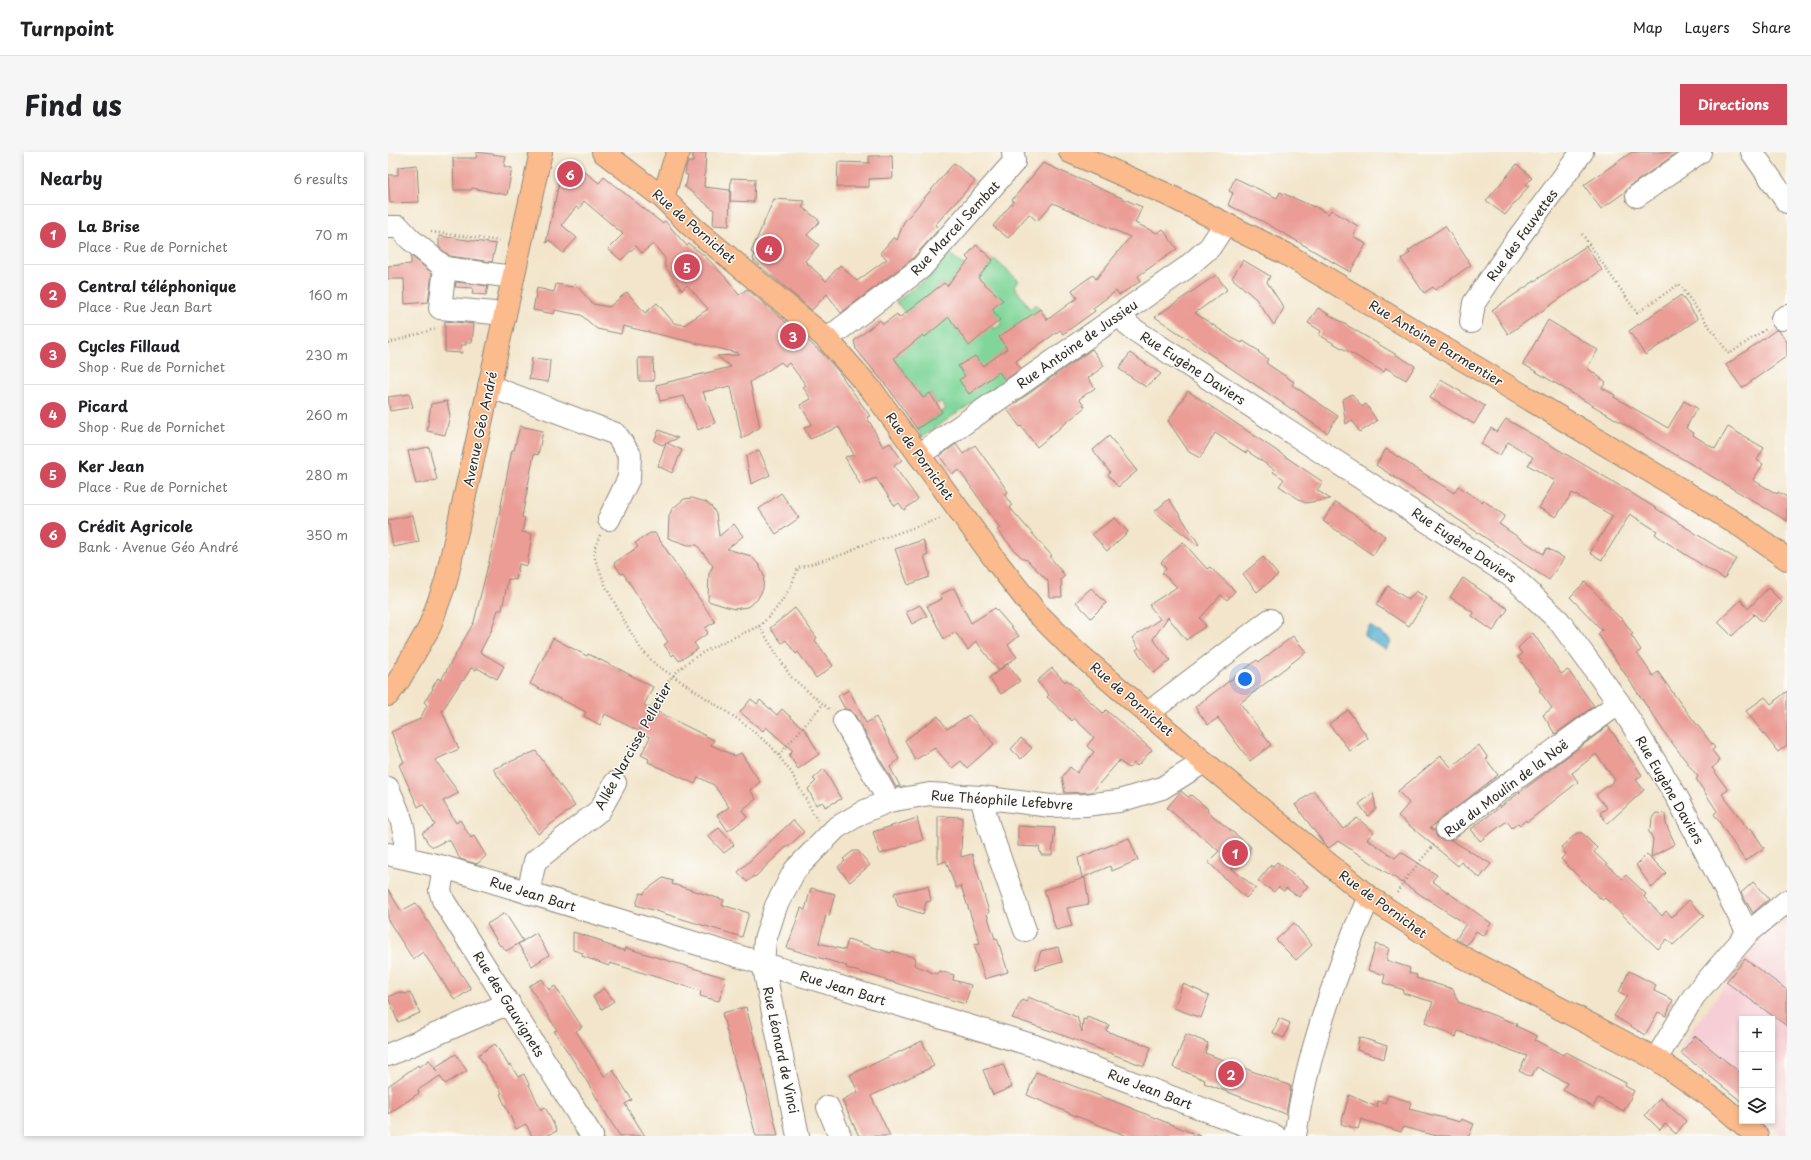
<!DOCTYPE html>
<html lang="en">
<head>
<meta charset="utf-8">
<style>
	:root { --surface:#fff; --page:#f6f6f6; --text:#202124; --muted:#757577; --line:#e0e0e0; --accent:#d1495b }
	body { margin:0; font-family:"Playpen Sans",sans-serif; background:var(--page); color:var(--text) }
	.controls { position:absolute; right:12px; bottom:12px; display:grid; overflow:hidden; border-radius:0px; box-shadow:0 2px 6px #0003 }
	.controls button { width:36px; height:36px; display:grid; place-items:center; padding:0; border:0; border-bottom:1px solid var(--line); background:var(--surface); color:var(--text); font:20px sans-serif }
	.you { position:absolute; left:857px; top:527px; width:14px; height:14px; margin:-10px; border:3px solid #fff; border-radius:50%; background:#1a73e8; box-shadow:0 0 0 6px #1a73e833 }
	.badge { display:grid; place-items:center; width:26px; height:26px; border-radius:50%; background:var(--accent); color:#fff; font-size:13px; font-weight:700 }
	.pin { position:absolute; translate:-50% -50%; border:2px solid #fff; box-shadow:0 1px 4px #0006 }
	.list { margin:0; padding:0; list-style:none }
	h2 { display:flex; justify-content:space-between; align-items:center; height:52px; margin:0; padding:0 16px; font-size:17px }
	h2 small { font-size:13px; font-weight:400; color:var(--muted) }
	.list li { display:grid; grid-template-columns:26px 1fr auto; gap:12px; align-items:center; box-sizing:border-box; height:60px; padding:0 16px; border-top:1px solid var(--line) }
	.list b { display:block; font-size:15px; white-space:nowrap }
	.list p { margin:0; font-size:13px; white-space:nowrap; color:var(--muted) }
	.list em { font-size:13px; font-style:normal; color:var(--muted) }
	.icon { flex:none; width:22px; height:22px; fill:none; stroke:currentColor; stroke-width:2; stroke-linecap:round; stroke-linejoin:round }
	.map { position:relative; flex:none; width:1399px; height:984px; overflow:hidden; border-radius:0px }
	header { display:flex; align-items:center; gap:24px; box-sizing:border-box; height:56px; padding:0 20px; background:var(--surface); border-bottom:1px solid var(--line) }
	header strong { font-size:19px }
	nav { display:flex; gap:22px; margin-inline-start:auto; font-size:14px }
	.intro { display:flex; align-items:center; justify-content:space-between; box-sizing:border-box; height:96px; padding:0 24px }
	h1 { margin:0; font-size:28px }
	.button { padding:10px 18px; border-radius:0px; background:var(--accent); color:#fff; font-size:14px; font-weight:700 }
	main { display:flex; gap:24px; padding:0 24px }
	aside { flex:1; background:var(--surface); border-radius:0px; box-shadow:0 2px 6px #0003 }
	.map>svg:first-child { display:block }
	.built { fill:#f6cfd6 }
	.green { fill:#80d69a; stroke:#568062; fill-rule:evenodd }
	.water { fill:#54aed1; stroke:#406c7e }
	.building { fill:#ea9c95 }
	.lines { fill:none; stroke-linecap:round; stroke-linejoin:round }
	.minor-casing { stroke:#8e887b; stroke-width:24 }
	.major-casing { stroke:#8e887b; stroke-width:24 }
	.path { stroke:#8e887b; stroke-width:2.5; stroke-dasharray:1 3; stroke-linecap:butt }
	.minor { stroke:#fff; stroke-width:22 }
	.major { stroke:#fbbb8c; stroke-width:22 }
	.labels { text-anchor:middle; stroke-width:3; stroke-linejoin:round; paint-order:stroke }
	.street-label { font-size:13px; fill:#2b2b2b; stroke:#fdfcf7 }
</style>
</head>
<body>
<header>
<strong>Turnpoint</strong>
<nav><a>Map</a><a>Layers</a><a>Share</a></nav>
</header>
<div class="intro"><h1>Find us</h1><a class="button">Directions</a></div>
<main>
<aside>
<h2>Nearby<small>6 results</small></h2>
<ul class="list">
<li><span class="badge">1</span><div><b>La Brise</b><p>Place · Rue de Pornichet</p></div><em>70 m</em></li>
<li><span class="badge">2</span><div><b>Central téléphonique</b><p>Place · Rue Jean Bart</p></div><em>160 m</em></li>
<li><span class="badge">3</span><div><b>Cycles Fillaud</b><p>Shop · Rue de Pornichet</p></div><em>230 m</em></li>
<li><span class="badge">4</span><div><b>Picard</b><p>Shop · Rue de Pornichet</p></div><em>260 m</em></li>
<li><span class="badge">5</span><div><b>Ker Jean</b><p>Place · Rue de Pornichet</p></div><em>280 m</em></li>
<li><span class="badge">6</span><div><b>Crédit Agricole</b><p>Bank · Avenue Géo André</p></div><em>350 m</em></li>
</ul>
</aside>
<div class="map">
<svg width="1399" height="984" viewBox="0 0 1399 984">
	<rect width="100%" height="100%" fill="#fdfcf7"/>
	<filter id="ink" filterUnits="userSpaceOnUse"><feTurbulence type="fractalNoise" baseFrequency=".025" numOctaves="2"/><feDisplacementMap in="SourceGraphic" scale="8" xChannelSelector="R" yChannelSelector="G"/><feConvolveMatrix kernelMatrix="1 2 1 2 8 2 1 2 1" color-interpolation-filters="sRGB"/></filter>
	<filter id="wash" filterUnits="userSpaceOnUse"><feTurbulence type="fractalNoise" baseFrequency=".012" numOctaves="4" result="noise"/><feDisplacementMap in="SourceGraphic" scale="16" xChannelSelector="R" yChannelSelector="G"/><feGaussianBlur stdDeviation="0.9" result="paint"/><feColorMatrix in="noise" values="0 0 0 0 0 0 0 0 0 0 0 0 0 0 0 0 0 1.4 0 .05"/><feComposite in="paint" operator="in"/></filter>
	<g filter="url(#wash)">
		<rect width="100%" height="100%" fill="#f2e5cb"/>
		<!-- built -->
		<path class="built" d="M1399 764V984H1395L1377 969H1384V867H1354V951L1292 901 1295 890 1372 787Z"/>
		<!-- green -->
		<path class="green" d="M561 101 590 125 606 107 631 129 626 134 642 157 648 152 659 168 604 208 617 228 534 285 529 277 558 257 553 250 549 252 542 241 535 246 503 202C529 191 535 184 549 161L556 170 591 139 570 121 559 134 556 131 530 151 525 170 508 150 541 124ZM604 157 614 172 606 177 597 163ZM574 212 603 226 572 228 577 224 571 215Z"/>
		<!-- water -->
		<path class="water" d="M982 474 1004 488 998 498 976 484Z"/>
		<g id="blocks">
			<!-- building -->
			<path class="building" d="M89 0 118 4 116 14 124 16 119 43 84 36 83 38H66L65 6H88Z
				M305 0H318L316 35 342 38 341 74 325 73 326 58 296 34H298L300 23 297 22 298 15 300 10H305Z
				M1244 0H1290L1242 34 1237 40 1213 57 1196 33Z
				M481 4H504L505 26 481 27V35H449L450 10 481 11Z
				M180 11 187 12 211 31 216 25 274 71 277 69 299 94 301 92 317 104 340 128 351 143 359 137 433 200 450 219 482 264 479 265 495 295 502 291 514 308 506 314 530 347 516 358 511 351 507 354 488 326 472 332 457 305 466 303 451 275 422 287 416 276 424 272 412 253 423 247 415 235 418 233 401 211 397 214 393 210 362 230 372 275 354 287 343 234 315 240 327 271 310 278 296 244 272 249 268 233 343 215 329 204 350 203V201L235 174 233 182 209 177 193 163 167 158 166 162 145 158 149 136 166 140 168 132 184 135 187 132 205 152 221 155 239 140 257 161 269 151 286 171 296 173 320 157 299 133 294 138 277 114V106L265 92 254 101 248 94 233 108 220 97 235 82 196 49 191 57 188 55 174 73 189 86 175 101 161 88 158 91 174 17Z
				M566 11 587 29 547 73 551 77 524 107 453 161 439 142 424 158 366 109 365 106 367 103 363 100 386 47 417 49 414 55 432 69 419 83 431 93 417 109 438 129 452 113 469 129 499 107 492 101 506 85 509 88 516 70Z
				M655 11 754 55 747 71 769 81 775 77 789 97 750 124 753 129 731 143 728 139 705 156 707 159 689 172 675 182 672 178 628 209 633 217 617 228 611 220 581 242 571 228 577 224 570 214 587 204 595 214 619 197 611 185 652 157 659 168 689 146 684 138 705 123 708 127 742 85 665 51 649 69 641 62 620 86 605 74 626 49 624 48Z
				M1129 12 1144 26 1138 32 1141 34 1117 63 1098 49Z
				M29 13 31 50 2 51 0 23H10V15Z
				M343 26 367 27 366 50 342 49Z
				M847 26 889 46 892 40 926 55V54L940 62 943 58 970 74 965 84 978 92 962 120 876 70 840 53 845 41 841 39Z
				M1057 74 1083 113 1047 138 1045 135 1036 141 1013 107 1022 101 1020 99Z
				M51 84 108 92 104 110 62 104 51 95Z
				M588 93 605 108 590 126 615 148 604 157 612 168 581 194 561 165 537 185 535 183 506 206 535 246 542 241 554 260 529 277 501 237 468 197 466 189 492 168 495 172 509 162 511 166 556 131 559 134 581 108 578 105Z
				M1198 94 1214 118 1120 182 1104 158Z
				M23 104 44 121 40 150 17 152 16 127H0V114L23 112Z
				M855 108 882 124 879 130 896 156 886 173 868 147 844 126Z
				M828 123 839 138 807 161 846 187 854 191 855 189 871 199 870 200 880 207 878 211 906 230 904 233 950 264 939 281 767 165Z
				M68 130 100 134 98 143 84 142 85 136 67 135Z
				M1293 143 1310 167 1257 203 1241 179Z
				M930 156 1027 214 1018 228 998 216 996 220 931 183 933 179 920 171Z
				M1160 168 1210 198 1199 216 1218 230 1214 236 1227 243 1226 245 1280 276 1296 249 1309 256 1298 276 1306 281 1305 283 1327 297 1340 275 1376 296 1369 308 1375 312 1365 328 1389 342 1390 340 1399 345V369L1135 212Z
				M57 169 86 172 84 191 78 190V193H73L74 201 57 200Z
				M1388 178 1391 179 1399 190V204L1354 236 1338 213Z
				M704 197 716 214 700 226 707 236 691 247 697 255 649 295 633 274 632 275 619 257Z
				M742 201 773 222 758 235 731 217Z
				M144 206 162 208 160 230 141 227Z
				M250 206H265L266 229H251Z
				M1053 228 1097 254 1086 272 1042 246Z
				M800 239 935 330 929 338 942 347 917 351 891 334 896 327 885 320 887 318 859 299 858 301 827 281 812 306 801 300 780 269Z
				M21 242 25 255 2 259 0 245Z
				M964 242 974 255 978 252 989 269 972 280 964 268 958 272 954 248Z
				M59 249 62 264 57 283 39 279 43 252Z
				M1118 267 1234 335 1348 407 1336 427 1275 388 1267 382 1269 379 1242 362 1214 408 1202 401 1225 364 1184 341 1168 365 1151 356 1167 329 1140 313 1145 305 1120 290 1112 303 1093 292 1103 276 1109 280Z
				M132 274 155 279 150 303 146 302 134 365 137 366 134 380 144 382 139 414 131 412 128 428 120 427 114 458H110L103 479 92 500 116 514 109 527 89 516 88 518 83 516 75 529 74 528 54 559 71 597 47 608 71 641 55 649 68 671 72 668 83 686 86 684 98 704 89 712 72 707 61 687 45 695 40 691 34 681 47 673 35 652 30 655 11 613 16 610 3 580 32 567 39 553 36 550 45 537 44 536 50 526 53 528 86 470 105 393 124 298H126Z
				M271 278 290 286 279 291 294 298 284 321 270 314 278 291 274 293 266 289Z
				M721 284 749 319 730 335 720 323 722 320 705 298Z
				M568 292 575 302 587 293 603 315 620 340 616 342 624 354 622 356 664 404 662 405 677 424 673 427 674 445H661L660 429 638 407 637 408 628 400 609 378 612 376 571 318 564 322 552 304Z
				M41 295 49 328 28 332 20 299Z
				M998 297 1066 341 1070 334 1094 350 1095 348 1117 364 1111 372 1155 402 1159 396 1176 406 1161 428 988 313Z
				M371 298 382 323 363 332 358 305Z
				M393 341 411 366 388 382 371 357Z
				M304 346 318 350 324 355 328 362 331 384 346 372 355 384 339 397 363 404 371 413 376 424 375 437 369 448 359 455 346 457 320 449 321 421 325 414 309 393H300L280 386 281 364 284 357 296 347Z
				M781 347 811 392 810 393 766 360Z
				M948 350 997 384 985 403 935 369Z
				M25 363 31 390 5 395 0 368Z
				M727 366 740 380 719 399 704 382Z
				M262 381H267L327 470 317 476 320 481 306 491 310 497 291 509 286 502 284 504 276 493 280 490 235 421 233 422 226 411 250 395 247 391Z
				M535 388 540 403 536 404 541 420V425L520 433 507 397Z
				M795 390 819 417 822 415 847 439 839 448 833 443 812 466 818 474 798 488 780 465 765 487 782 508 766 521 748 498 751 496 744 486 772 467 761 453 789 435 774 421 778 417 773 410Z
				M875 405 890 423 869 440 855 422Z
				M1075 426 1120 457 1105 479 1084 464 1086 461 1062 445Z
				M1197 430 1232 466 1233 465 1245 482 1243 483 1253 498 1249 501 1265 524 1270 520 1293 552 1327 596 1324 598 1332 609 1324 616 1340 638 1334 642 1360 677 1363 676 1376 696 1357 709 1326 662 1329 659 1308 627 1310 625 1279 584 1210 482 1214 478 1182 445Z
				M1000 434 1021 448 1028 439 1039 446 1021 474 988 453Z
				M566 436 583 471 607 456 631 484 620 493 629 505 610 518 588 489 580 498 567 480 556 487 539 454 554 447 552 443Z
				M703 436 718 451 703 466 688 450Z
				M1380 436 1394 450 1374 470 1365 461 1366 463 1344 484 1330 470 1353 448 1360 457Z
				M532 453 539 464 524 472 518 460Z
				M407 456 429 486 427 488 445 514 428 526 410 500 408 502 398 488 394 491 382 476Z
				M1145 481 1173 522 1180 518 1206 554 1167 582 1155 563 1164 556 1151 538 1153 537 1130 505 1134 502 1130 496Z
				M905 484 918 500 852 551 883 593 862 609 830 566 820 573 807 555 869 508 871 510Z
				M165 486 199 504 200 502 233 518 265 535 256 553 326 588 323 593 347 604 353 601 372 630 362 638 368 647 354 658 359 665 340 679 329 663 341 655 326 633 310 625 307 632 260 610 261 607 253 603 262 585 217 562 212 573 196 564 198 560 142 532Z
				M619 512 632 529 613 542 601 526Z
				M664 516 677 530 679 528 715 561 718 558 764 598 749 614 746 611 741 616 731 609 704 640 677 641 674 625 682 615 689 621 706 600 699 594 706 585 686 566 684 569 659 545 661 543 649 529Z
				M461 538 478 571 488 565 511 607 502 615 512 634 508 635 467 563 463 558 457 557 450 544Z
				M1399 539V593L1390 600 1358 559 1377 545 1383 552Z
				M363 547 369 552 372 548 389 563 394 557 418 579 431 602 410 617 401 603 405 599 378 575 375 579 352 560Z
				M960 558 980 586 962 599 941 572Z
				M581 563 606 592 579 616 573 609 564 616 547 596 527 608 517 588 550 564 559 577Z
				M1220 574 1254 623 1248 628 1256 638 1219 672 1212 661 1219 656 1208 643 1227 628 1208 602 1184 621 1190 630 1139 670 1138 668 1132 673 1130 671 1124 676 1119 669 1092 689 1083 677Z
				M633 586 644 596 633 607 623 597Z
				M1091 593 1100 606 1098 607 1110 623 1042 676 1047 679 1049 685 1054 688H1063L1103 712 1092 726 1073 710 1070 714 1010 664 1021 651 1010 639 1053 604 1063 615Z
				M148 599 187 654 150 682 105 617Z
				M436 617 453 647 437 655 435 650 428 653 420 637 428 629 425 627Z
				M793 639 800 645 803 643 820 657 819 659 863 695 844 717 868 736 858 746 820 710 831 699 779 656Z
				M926 639 955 677 969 666 986 680 979 687 1007 706 1013 700 1049 723 1044 729 1103 771 1096 784 1088 779 1079 793 1069 788 1068 787 1078 772 950 689 941 696 938 694 907 653Z
				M985 641 988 657 980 664 971 652Z
				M1268 661 1277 662 1278 672 1287 692 1263 705 1265 687 1260 678 1263 676 1264 666Z
				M550 664 574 665 573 705 584 702 601 760 599 762 607 787 609 786 620 820 597 827 586 792 592 791 573 734 568 736 558 709 550 712Z
				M529 666 535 688 492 702 485 680Z
				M405 668 416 680 401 694 400 693 367 725 366 724 359 730 350 720Z
				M630 674 667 676 664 703H653L651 695 630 694Z
				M331 676 346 693 336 701 320 684Z
				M1189 681H1194L1209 696 1206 700 1234 727 1238 723 1258 742 1256 745 1274 764 1278 759 1284 765 1301 748 1316 764 1285 793 1279 787 1270 797 1217 746 1214 748 1173 707 1178 702 1173 695Z
				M741 686 750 708 724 719 722 714 694 726 690 706Z
				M465 699H470L482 713 462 730 450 715 457 709 455 707Z
				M1259 702 1278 721 1264 736 1248 713Z
				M889 710 920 734 911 745 898 736 896 739 890 735 886 740 870 729 883 713 885 714Z
				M275 726 285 729 284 732 336 748 334 753 361 761 354 785 248 753 252 741 256 742 257 739Z
				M697 726 701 752 679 756 684 774 668 778 656 738Z
				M1365 730 1381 747 1365 761 1353 741Z
				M540 734 543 749 538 750 535 762 510 754 506 741Z
				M423 736 447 742 441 764 438 763 431 791 457 798 460 787 503 801 504 799 528 806 526 813 548 822 551 819 566 823 565 828 583 833 577 852 458 816 459 814 399 796 413 756 417 758Z
				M0 737 13 759 28 751 83 837 67 848 35 800 25 807 0 768Z
				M117 761 135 789 118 799 114 793 112 794 99 772Z
				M906 771 924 793 908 808 888 788Z
				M185 780 214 789V791L237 799 238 796 338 826 331 849 312 844 313 839 249 819 222 811 221 814 194 804 195 801 185 798Z
				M148 781 161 803 144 814 130 792Z
				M988 792 1001 796 998 808 1022 816 1021 821 1029 823 1028 826 1065 837 1070 850 1129 872 1128 874 1149 884 1147 888 1175 903 1178 900 1238 931 1237 934 1246 939 1236 959 1210 946 1205 955 1175 938 1179 931 1149 915 1143 925 1131 919 1139 904 1070 879 1068 885 1037 871 1045 850 1015 841 1016 838 995 831 997 823 980 818Z
				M670 795 674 810 647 818 653 799Z
				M1357 807 1399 838V874L1338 830Z
				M1241 819 1268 833 1266 839 1285 848 1278 864 1270 860 1257 883 1226 864 1239 844 1231 840Z
				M154 827 161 838 167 834 194 875 188 879 216 924 225 918 244 948 237 952 257 984H232L223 970 198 928 166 879 169 878 141 834Z
				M795 832 814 840V841L821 844 813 866 786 856Z
				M216 836 226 849 214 857 205 845Z
				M11 840 17 842 22 840 32 861 10 870 0 845Z
				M640 845 689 865 694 880 695 867 698 868 699 865 721 873 718 879 763 895 756 914 666 880 624 866 634 848 638 850Z
				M358 855 374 915 390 984H368L354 931H352L334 861Z
				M891 866 902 871 896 886 885 881Z
				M798 882 820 891 817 901 903 934 898 962 816 931 817 928 785 915Z
				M1307 884 1354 922V950L1293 901Z
				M971 885 999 894 996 907 969 898Z
				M534 889 546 914 483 944 502 984H471L454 948 470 940 462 923Z
				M107 892 121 914 122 912 130 925 136 922 153 958 157 955 169 979 158 984H144L138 972 128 977 112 942 114 941 90 903Z
				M68 902 79 919 57 932 52 924 30 938 31 941 0 962V934L30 913 31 915 41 908 49 919 46 916Z
				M615 912 624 935 605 943 595 918Z
				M648 920 728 950 812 984H739L688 964 639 943Z
				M961 943 989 955 990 949 997 951 1000 943 1023 950 1021 957 1072 970 1073 967 1086 972 1081 984H1049L1015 975 1013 980 973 967 970 977 953 972Z
				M1272 946 1298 969 1288 982 1277 972 1272 978 1257 963Z"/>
		</g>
	</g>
	<g filter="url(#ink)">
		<use href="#blocks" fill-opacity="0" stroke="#8e887b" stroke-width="1"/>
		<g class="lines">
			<!-- minor casing -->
			<g class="minor-casing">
				<path id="minor" d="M1364 0 1399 50
					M1249 44 1312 0
					M0 75H11L22 87 57 116 125 125
					M57 116 52 156 117 162
					M732 162 742 175 1126 426 1171 469 1231 551 1290 647 1360 781
					M1394 167 1399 164
					M1083 170 1086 151 1128 89 1194 0
					M439 187 533 116 626 10 625 0
					M101 234 228 282 242 303 241 326 221 367
					M531 303 798 116 822 95 837 72
					M760 561 882 468
					M456 569 501 649
					M0 636C12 663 19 676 17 705
					M593 645 601 675 637 778
					M1059 677 1231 551
					M0 702 56 715 647 894 887 984
					M56 715 52 738 55 748 204 984
					M140 741 147 709 212 658 227 631
					M0 903 121 851
					M1268 907 1306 844 1360 781 1399 749
					M440 955 452 984
					M410 984 375 811 377 788 388 754 407 718 448 676 477 659 501 649 542 642 593 645 662 654 697 653 731 649 774 636 816 610
					M907 984C919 901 947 821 981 745"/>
			</g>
			<!-- major casing -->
			<g class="major-casing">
				<path id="major" d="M215 0 275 46 302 73 439 187 486 241 608 409 647 459 684 496 816 610 981 745 1063 799 1268 907 1327 948 1369 984
					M682 0 778 42 898 102 1292 337 1354 375 1399 407
					M275 46 286 10 291 0
					M0 543 11 528 41 476 58 429 153 0"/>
			</g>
			<!-- path -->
			<path class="path" d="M43 80 113 89
				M1194 82 1249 161 1291 132 1341 202 1378 177
				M0 191 50 176
				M212 383 207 395V407L218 435 239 474 253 497 267 512 351 568 383 594 403 620 429 668
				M371 474C389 459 403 438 410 416L459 401 472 394 554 366
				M391 603 435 552
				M235 614C249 587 264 546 285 524 307 499 342 488 371 474L403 525 442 558
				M1009 741 1017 728 1047 691"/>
			<!-- minor -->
			<use href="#minor" class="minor"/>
			<!-- major -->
			<use href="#major" class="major"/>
		</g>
	</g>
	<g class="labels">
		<!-- street labels -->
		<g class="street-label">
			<text transform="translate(306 74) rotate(41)" y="5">Rue de Pornichet</text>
			<text transform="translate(567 76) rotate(-47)" y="5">Rue Marcel Sembat</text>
			<text transform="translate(1134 83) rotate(-54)" y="5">Rue des Fauvettes</text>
			<text transform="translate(1048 191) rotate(31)" y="5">Rue Antoine Parmentier</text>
			<text transform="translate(689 192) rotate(-35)" y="5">Rue Antoine de Jussieu</text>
			<text transform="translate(805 216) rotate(33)" y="5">Rue Eugène Daviers</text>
			<text transform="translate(92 277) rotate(-78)" y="5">Avenue Géo André</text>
			<text transform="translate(532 304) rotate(54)" y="5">Rue de Pornichet</text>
			<text transform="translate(1076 393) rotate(34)" y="5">Rue Eugène Daviers</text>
			<text transform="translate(744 547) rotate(41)" y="5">Rue de Pornichet</text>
			<text transform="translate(245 594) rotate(-61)" y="5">Allée Narcisse Pelletier</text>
			<text transform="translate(1118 636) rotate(-37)" y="5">Rue du Moulin de la Noë</text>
			<text transform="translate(1282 638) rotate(60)" y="5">Rue Eugène Daviers</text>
			<text transform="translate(614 648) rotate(4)" y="5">Rue Théophile Lefebvre</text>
			<text transform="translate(145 742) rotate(17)" y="5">Rue Jean Bart</text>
			<text transform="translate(995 752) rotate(36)" y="5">Rue de Pornichet</text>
			<text transform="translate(455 836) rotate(17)" y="5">Rue Jean Bart</text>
			<text transform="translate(121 852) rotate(58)" y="5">Rue des Gauvignets</text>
			<text transform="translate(393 898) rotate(78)" y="5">Rue Léonard de Vinci</text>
			<text transform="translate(762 937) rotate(21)" y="5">Rue Jean Bart</text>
		</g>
	</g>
</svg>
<div class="controls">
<button>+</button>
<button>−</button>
<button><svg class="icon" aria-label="layers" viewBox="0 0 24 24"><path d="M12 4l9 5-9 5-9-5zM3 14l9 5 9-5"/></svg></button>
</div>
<div class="you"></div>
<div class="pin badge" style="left:847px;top:701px">1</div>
<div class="pin badge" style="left:843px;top:922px">2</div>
<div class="pin badge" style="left:405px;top:184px">3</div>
<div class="pin badge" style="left:381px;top:97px">4</div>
<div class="pin badge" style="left:299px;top:115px">5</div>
<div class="pin badge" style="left:182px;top:22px">6</div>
</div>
</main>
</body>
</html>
